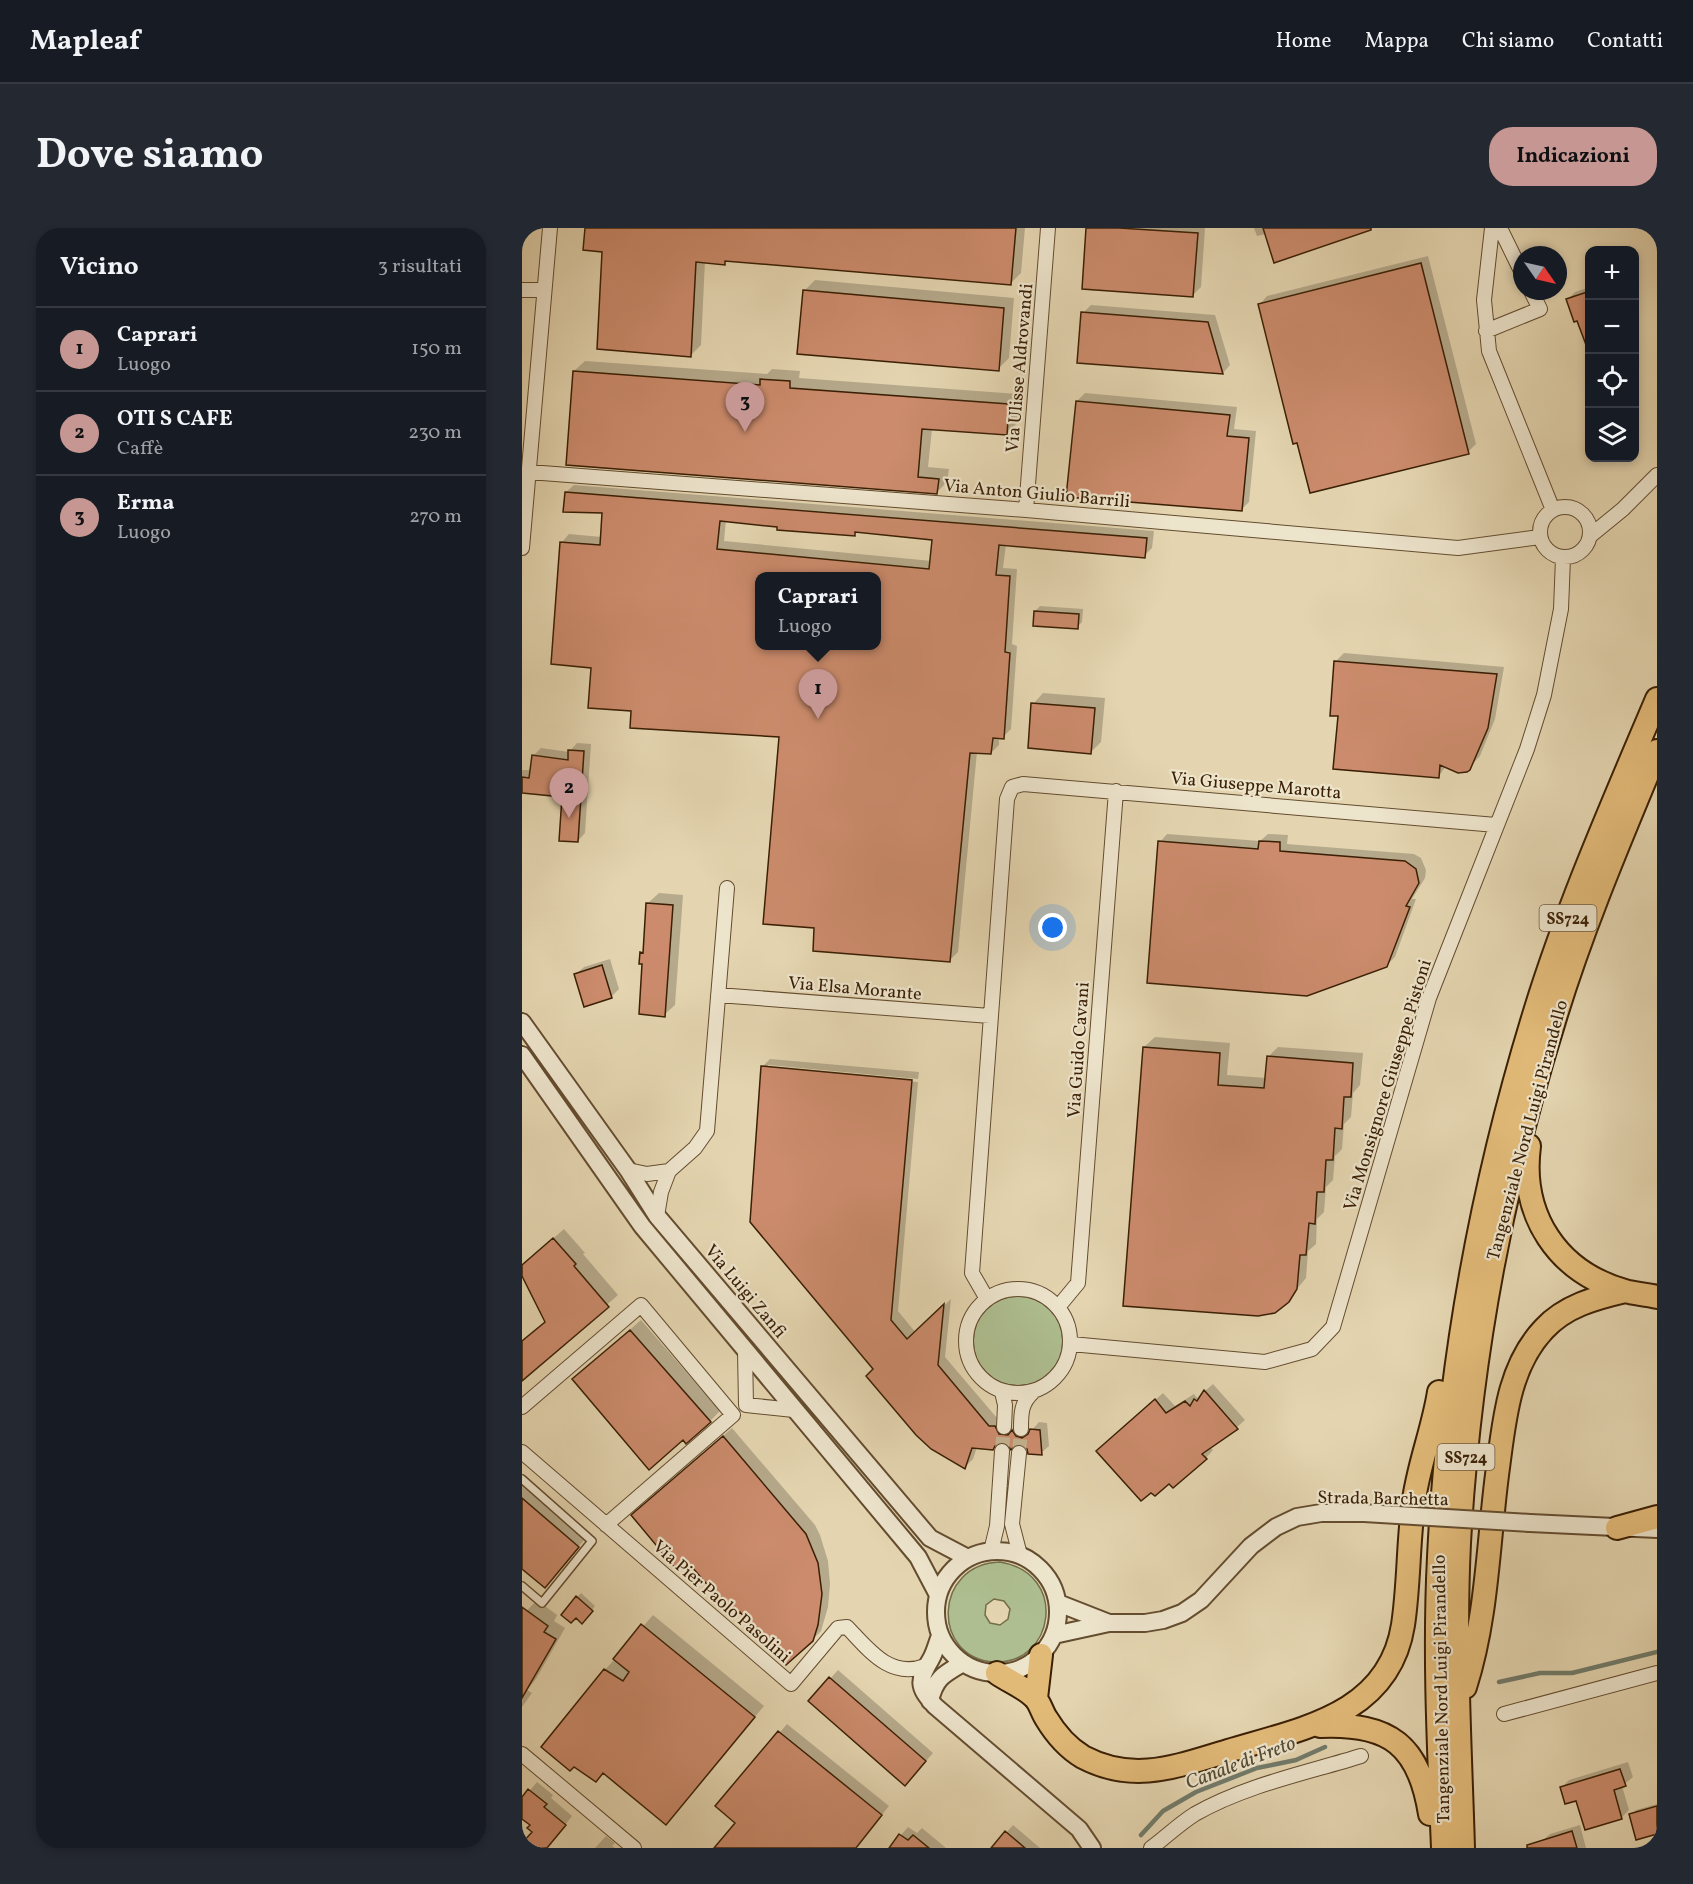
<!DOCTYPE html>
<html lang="it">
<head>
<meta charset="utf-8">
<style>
	:root { --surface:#171b24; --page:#242831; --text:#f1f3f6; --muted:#9ea1a6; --line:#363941; --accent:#c59692 }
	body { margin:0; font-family:Vollkorn,serif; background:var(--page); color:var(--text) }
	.controls { position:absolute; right:18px; top:18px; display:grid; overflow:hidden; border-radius:12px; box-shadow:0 3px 9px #0003 }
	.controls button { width:54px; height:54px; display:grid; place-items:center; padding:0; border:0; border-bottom:2px solid var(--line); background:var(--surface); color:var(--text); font:30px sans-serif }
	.compass { position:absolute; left:991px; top:18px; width:54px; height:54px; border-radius:50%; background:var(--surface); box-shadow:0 3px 9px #0003; rotate:124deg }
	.you { position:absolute; left:531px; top:700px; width:21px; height:21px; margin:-15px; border:4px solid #fff; border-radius:50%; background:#1a73e8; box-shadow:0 0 0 9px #1a73e833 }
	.badge { display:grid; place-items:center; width:39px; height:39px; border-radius:50%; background:var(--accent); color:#111; font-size:20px; font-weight:700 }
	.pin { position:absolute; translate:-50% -50px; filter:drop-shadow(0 2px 3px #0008) }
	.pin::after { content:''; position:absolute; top:32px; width:21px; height:18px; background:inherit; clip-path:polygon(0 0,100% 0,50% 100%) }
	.popup { position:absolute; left:233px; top:344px; width:126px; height:78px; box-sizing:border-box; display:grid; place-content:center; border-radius:12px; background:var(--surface); filter:drop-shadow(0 2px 4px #0005); font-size:20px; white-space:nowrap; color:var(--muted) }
	.popup b { font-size:22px; color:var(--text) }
	.popup::after { content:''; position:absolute; left:50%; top:100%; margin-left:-12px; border:12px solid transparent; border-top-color:var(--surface) }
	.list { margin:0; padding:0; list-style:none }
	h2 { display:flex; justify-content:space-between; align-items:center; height:78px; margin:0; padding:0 24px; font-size:26px }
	h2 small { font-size:20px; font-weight:400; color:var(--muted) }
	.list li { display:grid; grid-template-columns:39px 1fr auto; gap:18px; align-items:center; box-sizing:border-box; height:84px; padding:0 24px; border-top:2px solid var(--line) }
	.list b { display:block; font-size:22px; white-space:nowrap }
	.list p { margin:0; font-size:20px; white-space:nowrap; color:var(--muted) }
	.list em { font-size:20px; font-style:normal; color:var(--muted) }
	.icon { flex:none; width:33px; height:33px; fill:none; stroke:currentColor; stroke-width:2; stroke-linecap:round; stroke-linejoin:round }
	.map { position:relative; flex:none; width:1135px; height:1620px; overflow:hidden; border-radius:24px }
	header { display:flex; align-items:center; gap:36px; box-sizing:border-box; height:84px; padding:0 30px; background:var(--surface); border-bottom:2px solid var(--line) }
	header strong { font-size:28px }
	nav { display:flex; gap:33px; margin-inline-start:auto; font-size:21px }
	.intro { display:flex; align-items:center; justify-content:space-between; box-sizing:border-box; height:144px; padding:0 36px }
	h1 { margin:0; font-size:42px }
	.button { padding:15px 27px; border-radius:24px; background:var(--accent); color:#111; font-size:21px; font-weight:700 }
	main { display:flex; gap:36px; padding:0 36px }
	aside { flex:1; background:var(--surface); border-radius:24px; box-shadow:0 3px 9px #0003 }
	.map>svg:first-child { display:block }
	.green { fill:#aebe90; stroke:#746e4a; stroke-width:1.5; fill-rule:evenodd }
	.shadow { fill:#0003; fill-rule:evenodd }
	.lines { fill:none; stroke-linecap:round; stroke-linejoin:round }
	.stream { stroke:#717b6b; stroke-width:4.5 }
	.building { fill:#cb8b6c; stroke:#3a1f04; stroke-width:1.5; fill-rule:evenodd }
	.minor-tunnel { stroke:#c2b18e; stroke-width:14; stroke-dasharray:14 7; stroke-linecap:butt }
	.service-casing { stroke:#644c2f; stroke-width:10 }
	.minor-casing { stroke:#644c2f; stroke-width:16 }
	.tertiary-casing { stroke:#644c2f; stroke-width:20 }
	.trunk-casing { stroke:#3a1f04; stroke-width:26 }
	.service { stroke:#ede4cc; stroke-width:7 }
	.minor { stroke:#ede4cc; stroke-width:14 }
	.tertiary { stroke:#ede4cc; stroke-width:16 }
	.trunk { stroke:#e2ba78; stroke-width:22 }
	.tertiary-bridge-casing { stroke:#644c2f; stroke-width:20; stroke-linecap:butt }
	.tertiary-bridge { stroke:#ede4cc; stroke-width:16 }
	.labels { text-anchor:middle; stroke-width:4.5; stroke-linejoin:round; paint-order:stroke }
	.shield { fill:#ede4cc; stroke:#705a40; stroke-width:1.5 }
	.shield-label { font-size:16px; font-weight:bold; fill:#3a1f04 }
	.street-label { font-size:18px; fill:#3a1f04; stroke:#ede4cc }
	.water-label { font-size:20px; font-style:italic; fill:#554d37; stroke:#ede4cc }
</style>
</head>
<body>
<header>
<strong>Mapleaf</strong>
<nav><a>Home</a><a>Mappa</a><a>Chi siamo</a><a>Contatti</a></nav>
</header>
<div class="intro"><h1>Dove siamo</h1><a class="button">Indicazioni</a></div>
<main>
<aside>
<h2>Vicino<small>3 risultati</small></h2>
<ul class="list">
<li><span class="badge">1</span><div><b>Caprari</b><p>Luogo</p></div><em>150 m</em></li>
<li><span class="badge">2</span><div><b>OTI S CAFE</b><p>Caffè</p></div><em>230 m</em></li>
<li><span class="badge">3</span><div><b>Erma</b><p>Luogo</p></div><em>270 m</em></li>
</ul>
</aside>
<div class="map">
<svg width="1135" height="1620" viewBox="0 0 1135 1620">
	<rect width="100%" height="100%" fill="#e4d5b0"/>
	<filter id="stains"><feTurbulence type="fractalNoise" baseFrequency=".00333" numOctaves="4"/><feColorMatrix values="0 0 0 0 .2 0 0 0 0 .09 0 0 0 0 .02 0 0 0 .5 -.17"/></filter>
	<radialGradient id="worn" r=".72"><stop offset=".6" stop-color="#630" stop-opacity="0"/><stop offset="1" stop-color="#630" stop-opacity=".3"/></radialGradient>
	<!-- green -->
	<path class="green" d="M451 1113a45 45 0 1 1 90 0a45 45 0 1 1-90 0Z
		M478 1334C547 1345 533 1437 472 1434 409 1430 411 1336 478 1334ZM472 1371 482 1373 488 1381 486 1391 478 1397 468 1395 463 1387 464 1377Z"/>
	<!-- shadow -->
	<path class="shadow" d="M64 0H503L499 45 488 56 205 32 202 35 183 33 179 117 168 128Z
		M565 0H683L679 59 671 67Z
		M732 0H851L753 33 744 6 735 8Z
		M906 28 954 216 946 224 777 213 738 76 745 68Z
		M293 52 492 70 487 130 476 141 283 62Z
		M1068 59V112L1046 71 1053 64Z
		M569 77 693 87 708 137 701 145 557 133 561 85Z
		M63 133 245 146 250 141 278 143 277 150 497 166 495 195 484 206 410 201 406 239 427 241 425 254 415 264 52 143Z
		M563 165 715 179 712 201 734 203 727 274 719 282 555 173Z
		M52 257 632 303 630 320 622 328 484 316 481 340 495 341 490 416 495 418 489 501 481 509H477V517L469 525 455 524 436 724 428 732 294 699 258 508 111 482 70 439 40 314 47 306 80 309 82 284 44 264ZM204 292 332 306 335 303 412 310 410 333 202 313ZM238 348H354V418H238Z
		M518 378 561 381 560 394 555 399 513 383Z
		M822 425 982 439 973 491 958 528 944 543 924 538 917 548 814 433Z
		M521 465 583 470 579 514 569 524 511 476Z
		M55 515 69 516 63 605 56 613 42 567 0 564V542H9L11 528 19 520 47 524Z
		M645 606 738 613 746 606 766 607 765 616 892 626 899 630 904 642 903 650 890 671H894L873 729 864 738 638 614Z
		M137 665 161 667 153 777 142 787 119 725 123 722 126 675Z
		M88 731 97 761 89 769 54 746 62 739Z
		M633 809 708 815 705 847 744 850 746 829 756 819 841 825 838 857 831 865 829 889 822 896 820 921 813 928 811 952 804 959 802 984 795 991 794 1016 786 1023 784 1050 762 1077 622 819Z
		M248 831 397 844 396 851 246 837V840L396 854 376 1083 394 1105 429 1071 423 1129 475 1190 481 1191 484 1199 509 1203 517 1194 525 1195 527 1218 519 1225 499 1215 477 1214 471 1221 455 1219 451 1231 443 1239 353 1141 240 839Z
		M42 1001 63 1025 61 1026 96 1067 1 1150 0 1114 24 1093 0 1044V1038Z
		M119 1092 198 1183 188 1193 52 1151Z
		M691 1156 723 1192 705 1208 688 1219 691 1222 684 1230 584 1216 641 1165 653 1178 672 1166 675 1170Z
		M210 1200 293 1297 298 1307 306 1333 308 1356 306 1379 299 1403 290 1412 218 1382 120 1279Z
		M0 1256 63 1311 30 1350 0 1340Z
		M59 1365 73 1378 64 1390 55 1369Z
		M15 1372 35 1387 32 1393 43 1400 14 1451 5 1462 10 1465 0 1479V1388Z
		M131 1387 242 1478 144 1595 83 1442Z
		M316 1442 411 1525 391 1548 288 1473Z
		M265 1496 367 1578 333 1620H191L215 1594 195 1578Z
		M1106 1534 1111 1549 1100 1558 1107 1582 1099 1590 1040 1559 1047 1552Z
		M15 1554 31 1567 29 1570 50 1588 25 1620H3L12 1603 10 1597 0 1589V1572Z
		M1135 1576V1604L1115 1610 1109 1587 1114 1582Z
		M491 1597 518 1620H471Z
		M1058 1597 1064 1620H1018L1020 1613 1028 1606Z
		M386 1599 395 1605 400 1600 424 1620H368Z
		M84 1608 93 1615 90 1618 93 1620H73Z"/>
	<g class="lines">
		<!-- stream -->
		<path class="stream" d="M977 1454 1018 1445H1050L1135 1424
			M619 1607 641 1583 674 1564 735 1540 774 1532 803 1519"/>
	</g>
	<!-- building -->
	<path class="building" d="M63 0H494L489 57 203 33V37L174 34 169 129 75 121 80 24 61 22Z
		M564 0H597L676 5 671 69 560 61Z
		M741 0H849V2L752 35Z
		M899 35 947 226 788 265 775 215 771 216 736 76Z
		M281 62 482 80 477 143 275 126Z
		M1068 63V122H1066L1055 93 1052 94 1044 71Z
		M559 84 686 94 701 146 555 135Z
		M51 143 238 157V151L268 153V160L487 176 485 207 400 201 396 249 417 251 415 266 44 237Z
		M554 173 708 187 705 208 727 210 720 283 544 269Z
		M43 264 625 310 623 330 477 317 474 347 488 348 483 424 488 425 482 511 471 510 469 526 448 525 428 734 291 723 292 700 241 696 257 509 108 500 109 483 66 480 69 440 29 436 38 314 78 317 80 285 41 284ZM198 293 255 299V302L333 308V304L410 312 407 341 195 321ZM237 348H354V417H237Z
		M512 383 557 386 556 401 511 398Z
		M812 433 975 446 966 500 948 542 945 544 936 545 918 537 917 550 811 541 816 488H808Z
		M509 475 573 480 569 526 506 520Z
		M46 522 62 523 56 614 37 613 40 569 0 565V549L7 550 10 527 46 532Z
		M636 613 736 621 737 613 758 614V623L883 633 894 641 897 655 884 678 888 679 865 739 785 768 625 755Z
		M124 675 151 677 143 789 117 786 120 736H117L118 724 121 725Z
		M80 737 90 770 62 779 52 746Z
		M621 819 698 825 696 857 742 860 745 828 831 835 829 869H822L820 901 813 900 811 932H804L802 964H795L793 996 787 995 784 1027H778L775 1061 767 1074 753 1085 736 1088 601 1078Z
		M239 838 390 852 369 1092 385 1111 422 1076 416 1137 467 1198H473L477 1206 486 1207 490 1202 494 1208 500 1210 506 1206 508 1201 518 1202 520 1227 506 1226 505 1221 498 1216 493 1217 489 1222 485 1216 480 1214 473 1218 471 1222 450 1220 443 1241 409 1221 394 1207 344 1148 351 1141 228 994Z
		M31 1010 54 1036 52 1038 87 1079 0 1153V1113L23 1094 0 1048V1037Z
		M108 1102 189 1194 164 1216 161 1212 127 1242 50 1151Z
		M682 1162 716 1201 680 1226 685 1231 651 1260 647 1256 633 1268 629 1265 619 1273 574 1223 633 1171 644 1185 663 1173 668 1178 672 1171 675 1173Z
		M201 1208 284 1306 296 1335 300 1366 296 1397 291 1413 264 1437 218 1384 213 1389 164 1332 154 1341 109 1287Z
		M0 1270 57 1319 23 1360 0 1341Z
		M54 1368 71 1383 60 1396 54 1390 49 1395 39 1387Z
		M0 1379 26 1398 22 1404 34 1411 0 1470Z
		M119 1396 233 1489 144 1597 81 1545 74 1554 52 1539 48 1543 19 1519 82 1441 101 1453 107 1444 91 1431Z
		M307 1449 404 1533 383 1558 286 1473Z
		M256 1503 360 1587 334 1620H192L213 1595 193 1578Z
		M1098 1541 1104 1558 1092 1562 1100 1591 1063 1602 1054 1573 1043 1576 1038 1559Z
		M6 1561 25 1576 22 1579 44 1597 25 1620H0V1615L10 1604 5 1600 8 1597 0 1591V1569Z
		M1135 1578V1606L1114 1612 1107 1586Z
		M483 1603 503 1620H469Z
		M1050 1603 1055 1620H1005V1617Z
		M377 1606 386 1612 391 1607 407 1620H367Z"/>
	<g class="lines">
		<!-- minor-tunnel -->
		<path class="minor-tunnel" d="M480 1223 482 1199
			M497 1225 499 1201"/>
		<!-- service casing -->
		<g class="service-casing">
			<path id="service" d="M0 1251 70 1313 20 1375 0 1358"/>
		</g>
		<!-- minor casing -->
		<g class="minor-casing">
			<path id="minor" d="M970 0 962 72 967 123 1031 282
				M978 0 1000 45
				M0 62H22
				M964 103 1018 81 1009 63
				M7 244 504 282 936 320 1018 309
				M1018 304a25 25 0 1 1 50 0a25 25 0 1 1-50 0Z
				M504 282 526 0
				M1068 308 1101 281 1135 247
				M0 320 28 0
				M196 767 468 788
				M106 942 125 946 147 943
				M135 988 139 964 147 943 173 920 185 903 205 660
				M444 1113a52 52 0 1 1 104 0a52 52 0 1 1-104 0Z
				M465 1071 450 1045 485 571 490 559 501 556 974 597
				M537 1078 556 1055 594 563
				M549 1116 743 1134 790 1121 811 1099 907 770 1005 521 1022 467 1039 381 1041 330
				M223 1123 224 1177 272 1182
				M480 1164 483 1177 482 1199
				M0 1179 119 1077 211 1187 84 1297
				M499 1201C499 1185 499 1175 511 1164
				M0 1224 269 1456 316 1400 325 1399C347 1422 368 1451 403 1438
				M497 1225 490 1296 498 1327
				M469 1323 475 1298 480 1223
				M982 1486 1135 1445
				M0 1526 112 1620
				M629 1620C644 1609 657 1596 673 1586 724 1557 784 1545 839 1528"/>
		</g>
		<!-- tertiary casing -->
		<g class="tertiary-casing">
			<path id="tertiary" d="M0 794 106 942 135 988 408 1310 446 1330
				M0 827 120 998 396 1329 416 1367
				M1008 1295 1135 1301
				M414 1384a61 61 0 1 1 122 0a61 61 0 1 1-122 0Z
				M536 1375 587 1395
				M532 1407 587 1395H623L641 1392 660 1385 679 1372 729 1318 754 1299 775 1289 799 1285H842
				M418 1408C415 1415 413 1424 409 1431 396 1453 395 1458 413 1478L557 1601 570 1620
				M408 1473C413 1450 422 1446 441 1435"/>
		</g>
		<!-- trunk casing -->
		<g class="trunk-casing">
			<path id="trunk" d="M1007 918C998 987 1035 1044 1103 1063 1113 1066 1124 1066 1135 1069
				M1095 1300 1135 1289
				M475 1445C486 1453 504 1460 513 1470 518 1475 520 1484 524 1490 533 1505 546 1520 561 1529 612 1556 655 1538 706 1523 779 1501 867 1487 881 1397 887 1358 886 1318 891 1279 895 1240 911 1203 917 1164
				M943 1459C965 1391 966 1317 975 1247 982 1197 985 1140 1022 1101 1043 1078 1073 1070 1103 1063
				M514 1470 519 1427
				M798 1498C868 1495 897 1517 908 1586
				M921 1620C917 1523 912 1426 917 1329 926 1145 958 963 1012 787 1045 679 1091 575 1135 471
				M941 1620C938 1518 932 1416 937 1315 947 1138 979 962 1032 793 1060 701 1098 612 1135 523"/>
		</g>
		<!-- service -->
		<use href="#service" class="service"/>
		<!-- minor -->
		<use href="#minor" class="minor"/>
		<!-- tertiary -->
		<use href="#tertiary" class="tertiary"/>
		<!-- trunk -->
		<use href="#trunk" class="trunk"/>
		<!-- tertiary-bridge casing -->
		<g class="tertiary-bridge-casing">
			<path id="tertiary-bridge" d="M842 1285 1008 1295"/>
		</g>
		<!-- tertiary-bridge -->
		<use href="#tertiary-bridge" class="tertiary-bridge"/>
	</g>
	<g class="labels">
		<!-- shield labels -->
		<g class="shield">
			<rect x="1017.5" y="677" width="57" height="26" rx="4.5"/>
			<rect x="915.5" y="1216" width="57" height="26" rx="4.5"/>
		</g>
		<g class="shield-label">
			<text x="1046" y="696">SS724</text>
			<text x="944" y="1235">SS724</text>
		</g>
		<!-- street labels -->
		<g class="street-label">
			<text transform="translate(497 140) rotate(-85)" y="6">Via Ulisse Aldrovandi</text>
			<text transform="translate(515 265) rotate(5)" y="6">Via Anton Giulio Barrili</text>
			<text transform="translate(734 557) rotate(5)" y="6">Via Giuseppe Marotta</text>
			<text transform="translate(333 760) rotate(5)" y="6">Via Elsa Morante</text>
			<text transform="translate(556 822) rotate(-86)" y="6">Via Guido Cavani</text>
			<text transform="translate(865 857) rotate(-73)" y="6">Via Monsignore Giuseppe Pistoni</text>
			<text transform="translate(1005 902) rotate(-75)" y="6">Tangenziale Nord Luigi Pirandello</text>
			<text transform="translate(224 1063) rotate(50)" y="6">Via Luigi Zanfi</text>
			<text transform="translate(861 1270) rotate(1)" y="6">Strada Barchetta</text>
			<text transform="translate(200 1373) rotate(41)" y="6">Via Pier Paolo Pasolini</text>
			<text transform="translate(919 1461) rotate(-91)" y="6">Tangenziale Nord Luigi Pirandello</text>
		</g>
		<!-- water labels -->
		<g class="water-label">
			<text transform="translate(718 1534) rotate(-21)" y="7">Canale di Freto</text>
		</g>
	</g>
	<rect width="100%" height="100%" filter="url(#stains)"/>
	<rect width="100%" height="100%" fill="url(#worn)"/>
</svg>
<div class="controls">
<button>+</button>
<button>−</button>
<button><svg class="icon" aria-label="locate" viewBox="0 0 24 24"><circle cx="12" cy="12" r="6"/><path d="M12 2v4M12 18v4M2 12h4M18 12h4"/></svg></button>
<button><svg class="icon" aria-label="layers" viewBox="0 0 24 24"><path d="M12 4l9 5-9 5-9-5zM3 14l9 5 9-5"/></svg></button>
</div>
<svg class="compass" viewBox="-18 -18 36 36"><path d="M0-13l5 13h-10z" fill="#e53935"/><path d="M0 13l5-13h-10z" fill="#9ea1a6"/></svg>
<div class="you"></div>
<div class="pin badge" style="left:296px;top:491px">1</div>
<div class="popup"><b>Caprari</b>Luogo</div>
<div class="pin badge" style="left:47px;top:590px">2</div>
<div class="pin badge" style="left:223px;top:204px">3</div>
</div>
</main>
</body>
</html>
